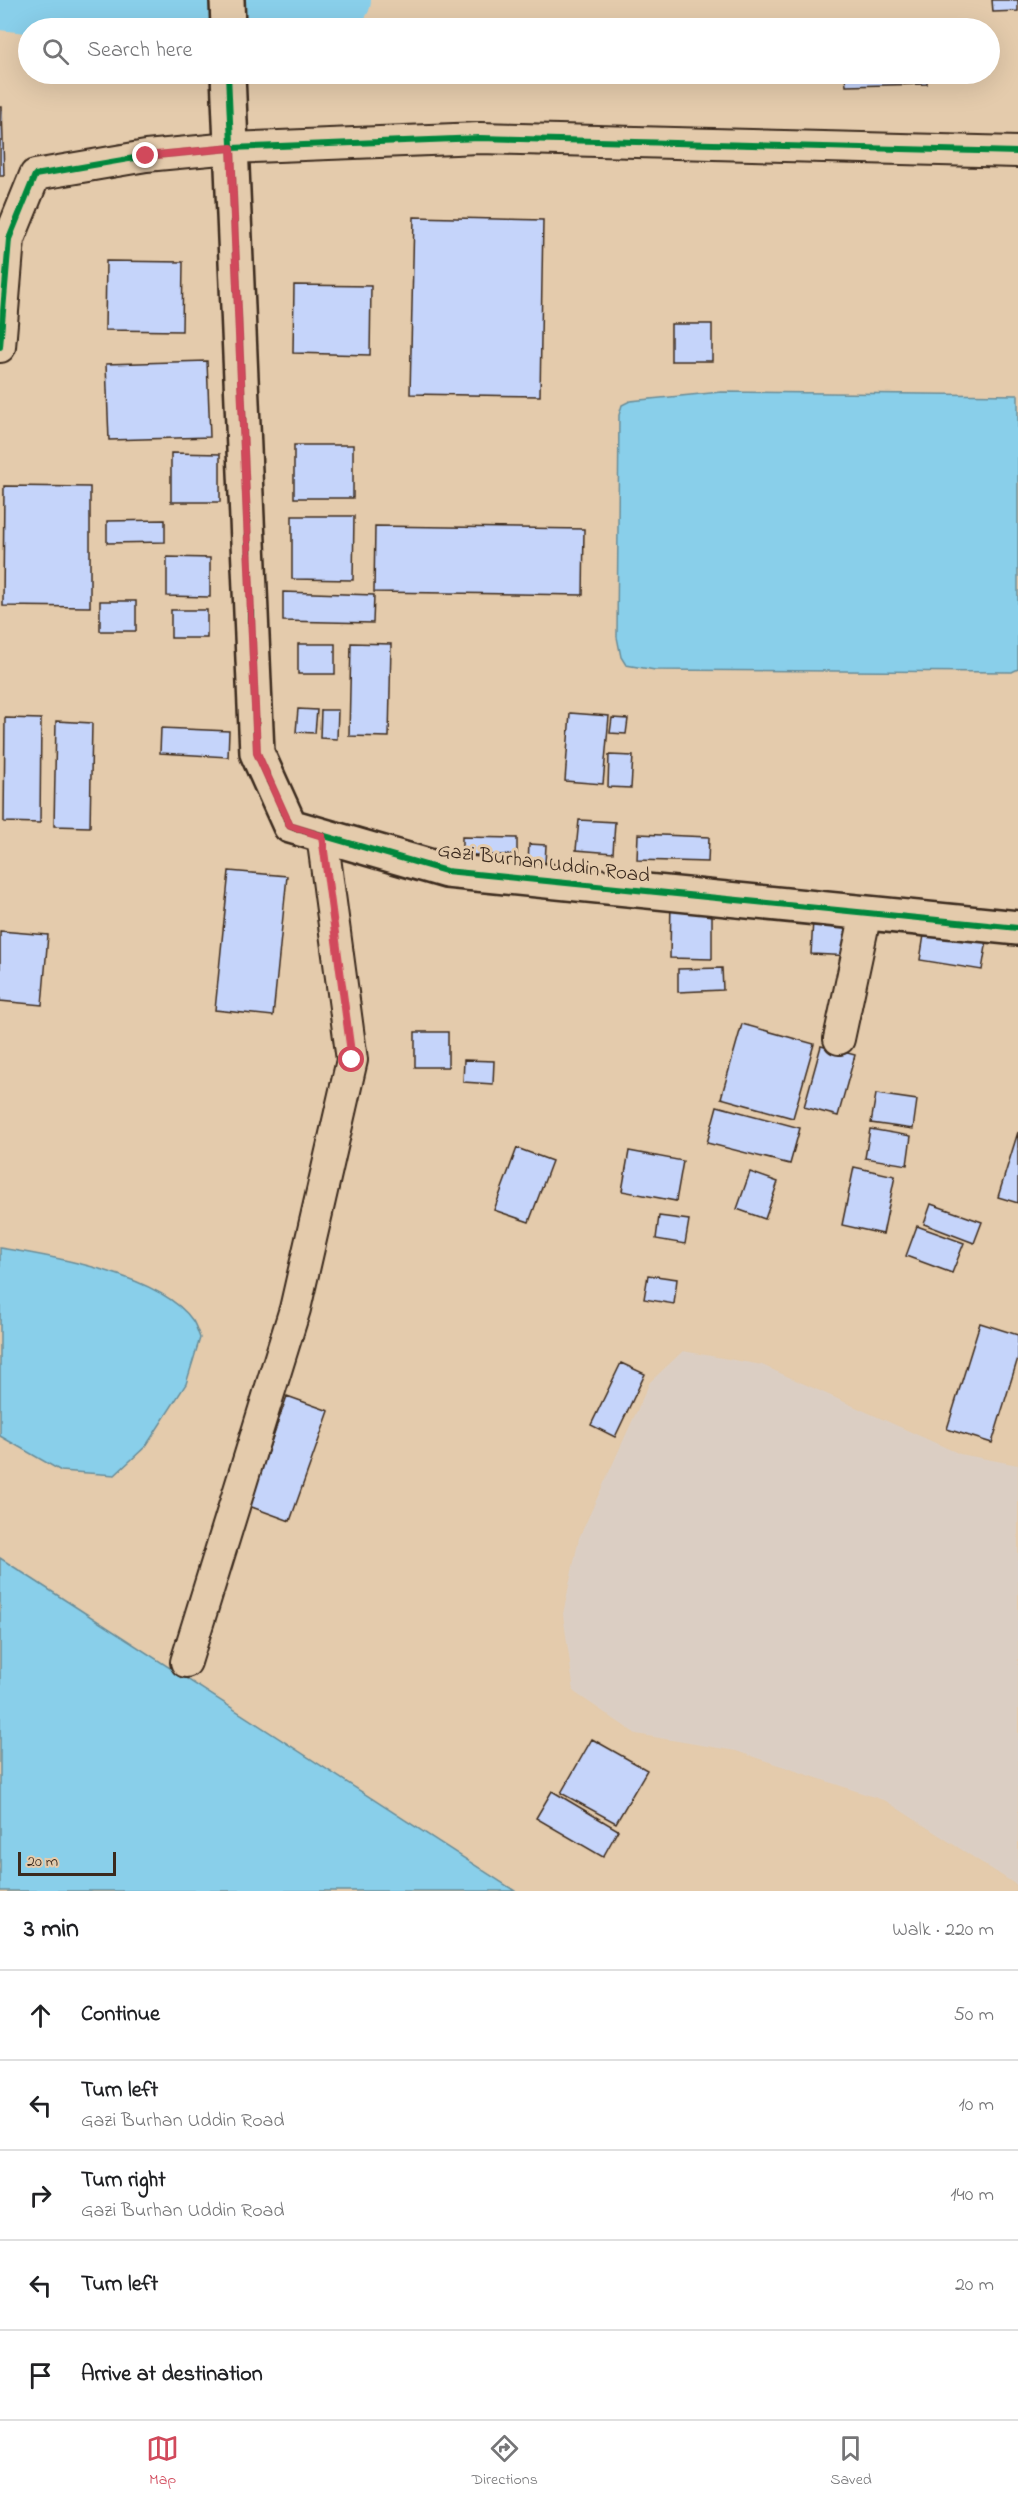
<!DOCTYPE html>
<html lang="en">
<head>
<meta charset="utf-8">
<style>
	:root { --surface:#fff; --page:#f6f6f6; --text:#202124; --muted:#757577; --line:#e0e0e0; --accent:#d1495b }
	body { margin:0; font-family:"Indie Flower",sans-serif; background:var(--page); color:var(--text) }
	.scale { position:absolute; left:18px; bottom:15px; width:98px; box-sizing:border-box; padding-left:6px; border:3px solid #3b2a1e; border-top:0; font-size:16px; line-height:21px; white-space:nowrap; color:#3b2a1e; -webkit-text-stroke:4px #e4cbac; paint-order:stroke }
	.stop { position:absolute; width:18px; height:18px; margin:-14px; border:4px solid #d1495b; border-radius:50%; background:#fff }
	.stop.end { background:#d1495b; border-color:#fff; box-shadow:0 2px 6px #0008 }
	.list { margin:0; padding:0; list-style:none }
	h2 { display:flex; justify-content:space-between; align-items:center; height:78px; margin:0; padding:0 24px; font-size:26px }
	h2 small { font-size:20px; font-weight:400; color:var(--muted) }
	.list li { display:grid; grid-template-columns:39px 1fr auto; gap:18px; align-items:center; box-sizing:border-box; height:90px; padding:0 24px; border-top:2px solid var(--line) }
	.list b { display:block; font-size:22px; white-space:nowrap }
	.list p { margin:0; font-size:20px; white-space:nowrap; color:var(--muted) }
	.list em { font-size:20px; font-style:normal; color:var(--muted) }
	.icon { flex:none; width:33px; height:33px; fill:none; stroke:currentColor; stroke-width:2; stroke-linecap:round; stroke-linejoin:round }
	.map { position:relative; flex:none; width:1018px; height:1891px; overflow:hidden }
	.search { position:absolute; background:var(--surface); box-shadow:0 6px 24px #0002; left:18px; right:18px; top:18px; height:66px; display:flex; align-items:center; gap:15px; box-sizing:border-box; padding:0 21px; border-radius:33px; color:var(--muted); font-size:22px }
	.sheet { height:528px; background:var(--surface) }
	nav { display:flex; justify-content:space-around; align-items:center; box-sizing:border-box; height:84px; border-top:2px solid var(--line); background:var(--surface); font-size:16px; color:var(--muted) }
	nav a { display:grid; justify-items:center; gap:3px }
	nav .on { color:var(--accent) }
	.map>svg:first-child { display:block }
	.built { fill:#dbcec3 }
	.water { fill:#89cfea; stroke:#6a8d98; stroke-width:1.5 }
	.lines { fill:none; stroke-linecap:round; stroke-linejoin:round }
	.river { stroke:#89cfea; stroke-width:58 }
	.building { fill:#c5d4fa; stroke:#3b2a1e; stroke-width:1.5 }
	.minor-casing { stroke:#3b2a1e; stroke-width:34 }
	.tertiary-casing { stroke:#3b2a1e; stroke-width:38 }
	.minor { stroke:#e4cbac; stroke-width:30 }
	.tertiary { stroke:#e4cbac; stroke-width:33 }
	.cycleway-casing { stroke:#e4cbac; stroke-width:10 }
	.cycleway { stroke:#00873e; stroke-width:6 }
	.route { stroke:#d1495b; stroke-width:8 }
	.labels { text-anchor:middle; stroke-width:6; stroke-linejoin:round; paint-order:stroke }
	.street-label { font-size:21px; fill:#3b2a1e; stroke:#e4cbac }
</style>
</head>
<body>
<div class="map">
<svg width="1018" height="1891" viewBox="0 0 1018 1891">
	<rect width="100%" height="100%" fill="#e4cbac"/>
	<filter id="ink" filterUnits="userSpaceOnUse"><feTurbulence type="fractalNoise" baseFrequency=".0167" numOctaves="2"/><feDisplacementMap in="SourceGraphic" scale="12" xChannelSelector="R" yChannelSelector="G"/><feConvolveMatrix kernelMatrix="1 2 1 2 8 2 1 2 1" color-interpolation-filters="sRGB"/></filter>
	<g filter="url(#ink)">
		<!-- built -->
		<path class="built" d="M683 1351 762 1365 960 1454 1018 1465V1886L886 1801 736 1751 636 1734 574 1692 563 1614 579 1538 650 1382Z"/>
		<!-- water -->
		<path class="water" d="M721 392 1018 395V669L1012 672 655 670 626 665 621 657 617 637 619 415 622 405 630 401Z
			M0 1248C51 1256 162 1275 193 1321 196 1326 198 1332 200 1338L186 1384 146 1446 115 1475 61 1471 0 1436Z
			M0 1558 51 1591 515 1891H0Z"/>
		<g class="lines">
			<!-- river -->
			<path class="river" d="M0 1 151 18 278 11 342 0"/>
		</g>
		<!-- building -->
		<path class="building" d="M992 0H1018V11L993 12Z
			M845 74H927V84L846 86Z
			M0 107H2L4 176H0Z
			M414 217 543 220 540 396 410 394Z
			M106 261 183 262 182 331 105 330Z
			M294 285 371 286 370 355 293 353Z
			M671 324H712V361H671Z
			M207 361 210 437 109 440 106 364Z
			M294 445H353V498H294Z
			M171 453 220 454V502H171Z
			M4 486 90 487V607L3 606Z
			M292 516H354L353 580 292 579Z
			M165 520V542L107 543V521Z
			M375 526 584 529 583 595 374 592Z
			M167 557 210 558V597L167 596Z
			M283 592 374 595 373 623 283 621Z
			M100 601H136V631H100Z
			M171 610H207V638H171Z
			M351 643 391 644 389 737 349 736Z
			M298 644H335V674H298Z
			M298 709 317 710 315 733 296 732Z
			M321 710H338L337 739 320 738Z
			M570 713 609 716 603 784 565 781Z
			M5 718 41 719 40 823 4 822Z
			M612 718 628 719 626 734 610 733Z
			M56 721 92 723 90 827 54 826Z
			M161 728 229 731 228 757 160 753Z
			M609 755 633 756 631 788 608 787Z
			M579 820 615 822 613 853 576 850Z
			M638 834 709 837 708 862 637 860Z
			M462 837 517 838V855H462Z
			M529 844 546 845 545 864 528 863Z
			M229 871 287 876 273 1016 215 1010Z
			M671 899 712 900V959L670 958Z
			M813 920 855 922 853 956 811 954Z
			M925 929 987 940 982 970 920 960Z
			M0 931 48 935 42 1005 0 1001Z
			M722 968 723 990 678 992V969Z
			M742 1024 814 1044 793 1118 721 1098Z
			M415 1032H448V1067H415Z
			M821 1046 855 1055 838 1116 804 1107Z
			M464 1060 494 1061 493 1084 463 1082Z
			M876 1094 917 1100 913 1129 871 1123Z
			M717 1106 800 1128 790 1164 707 1143Z
			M870 1129 911 1136 907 1165 865 1158Z
			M1018 1132V1203L998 1197Z
			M517 1148 552 1161 529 1222 494 1210Z
			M629 1151 683 1161 676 1201 622 1191Z
			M854 1167 895 1176 883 1234 842 1225Z
			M750 1172 778 1182 765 1219 737 1209Z
			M931 1204 982 1222 974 1243 924 1224Z
			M659 1216 689 1220 685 1244 656 1239Z
			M917 1226 964 1243 952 1273 906 1256Z
			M648 1275 677 1279 674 1304 644 1299Z
			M980 1323 1018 1335V1358L992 1443 947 1429Z
			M621 1363 645 1374 615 1437 591 1425Z
			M287 1396 329 1411 290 1521 249 1506Z
			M592 1739 647 1770 616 1823 561 1793Z
			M552 1791 618 1830 603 1857 536 1818Z"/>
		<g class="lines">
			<!-- minor casing -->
			<g class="minor-casing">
				<path id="minor" d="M0 347 9 239 35 175 146 156 231 148 480 138 1018 152
					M839 1039 866 913
					M186 1662 295 1309 352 1060 322 835"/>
			</g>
			<!-- tertiary casing -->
			<g class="tertiary-casing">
				<path id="tertiary" d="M227 0 228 28
					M228 74 257 753 290 826 446 871 1018 928"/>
			</g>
			<!-- minor -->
			<use href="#minor" class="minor"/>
			<!-- tertiary -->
			<use href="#tertiary" class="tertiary"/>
			<!-- cycleway casing -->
			<g class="cycleway-casing">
				<path id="cycleway" d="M228 74 257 753 290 826 446 871 1018 928
					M0 347 9 239 35 175 146 156 231 148 480 138 1018 152"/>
			</g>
			<!-- cycleway -->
			<use href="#cycleway" class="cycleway"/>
		</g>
	</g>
	<g class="lines" filter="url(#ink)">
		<!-- route -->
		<path class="route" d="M146 156 231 148 257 753 290 826 322 836 352 1060"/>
	</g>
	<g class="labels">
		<!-- street labels -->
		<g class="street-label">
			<text transform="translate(544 862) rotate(7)" y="7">Gazi Burhan Uddin Road</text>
		</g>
	</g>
</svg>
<div class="scale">20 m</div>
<div class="stop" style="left:352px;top:1060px"></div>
<div class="stop end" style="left:146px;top:156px"></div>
<div class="search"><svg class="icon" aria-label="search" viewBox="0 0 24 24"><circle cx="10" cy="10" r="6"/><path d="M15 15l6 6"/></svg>Search here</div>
</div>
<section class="sheet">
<h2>3 min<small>Walk · 220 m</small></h2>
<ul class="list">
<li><svg class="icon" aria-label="ahead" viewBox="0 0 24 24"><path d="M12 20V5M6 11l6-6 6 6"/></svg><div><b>Continue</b></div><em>50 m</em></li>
<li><svg class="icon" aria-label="left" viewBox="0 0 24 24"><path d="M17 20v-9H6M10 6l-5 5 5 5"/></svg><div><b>Turn left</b><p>Gazi Burhan Uddin Road</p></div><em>10 m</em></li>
<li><svg class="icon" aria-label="right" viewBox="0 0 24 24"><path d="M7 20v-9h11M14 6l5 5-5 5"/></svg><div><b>Turn right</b><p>Gazi Burhan Uddin Road</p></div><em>140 m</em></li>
<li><svg class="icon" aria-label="left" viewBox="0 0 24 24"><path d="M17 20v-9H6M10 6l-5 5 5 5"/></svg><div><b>Turn left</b></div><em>20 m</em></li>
<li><svg class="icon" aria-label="arrive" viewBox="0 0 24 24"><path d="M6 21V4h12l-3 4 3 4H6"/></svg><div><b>Arrive at destination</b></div></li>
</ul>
</section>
<nav>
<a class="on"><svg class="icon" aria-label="map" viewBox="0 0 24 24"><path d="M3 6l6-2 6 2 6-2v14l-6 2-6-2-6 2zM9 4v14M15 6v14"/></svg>Map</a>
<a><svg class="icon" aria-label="directions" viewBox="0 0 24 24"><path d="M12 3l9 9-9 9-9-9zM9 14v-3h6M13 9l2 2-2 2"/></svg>Directions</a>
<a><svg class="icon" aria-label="saved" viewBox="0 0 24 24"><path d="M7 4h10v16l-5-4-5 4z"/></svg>Saved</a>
</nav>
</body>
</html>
